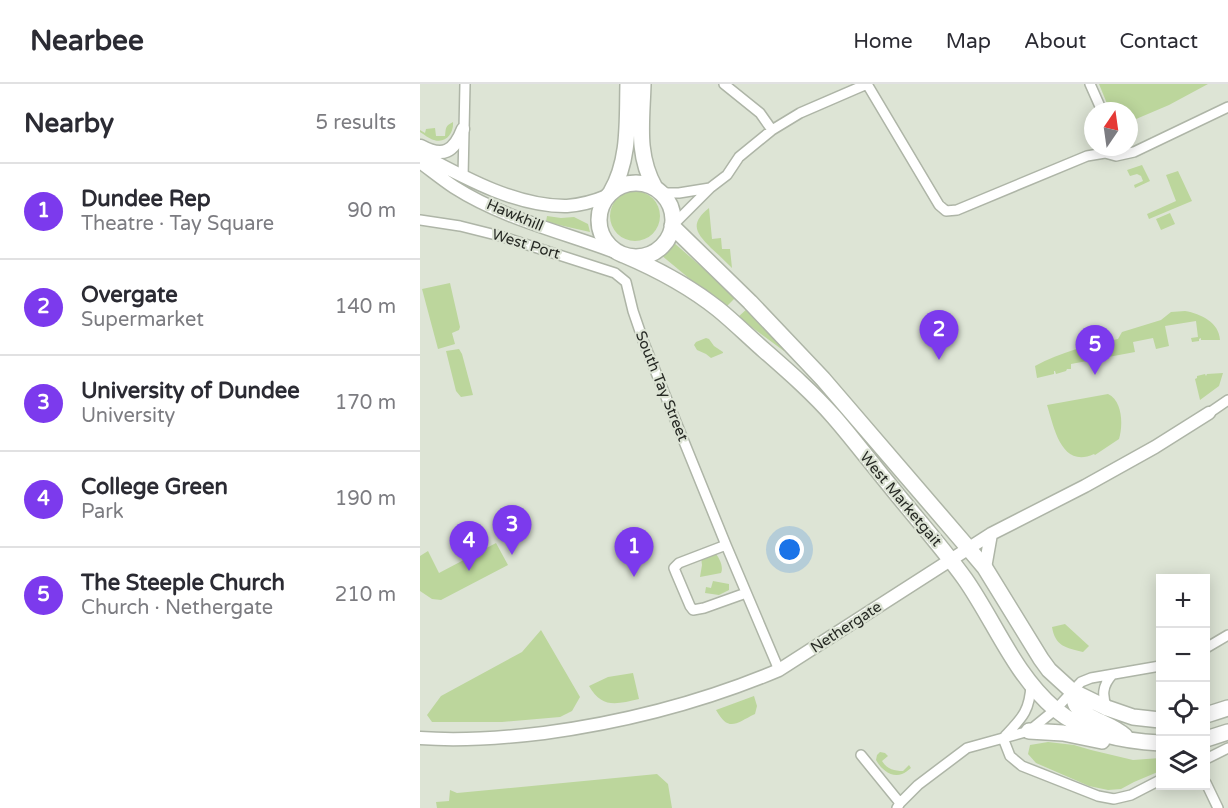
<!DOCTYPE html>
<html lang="en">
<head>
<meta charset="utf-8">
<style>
	:root { --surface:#fff; --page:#f2f2f3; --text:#2b2b33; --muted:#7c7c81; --line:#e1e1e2; --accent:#7c3aed }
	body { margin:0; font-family:"Varela Round",sans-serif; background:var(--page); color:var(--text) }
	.controls { position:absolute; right:18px; bottom:18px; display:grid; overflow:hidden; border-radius:0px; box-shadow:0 3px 15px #0003 }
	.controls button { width:54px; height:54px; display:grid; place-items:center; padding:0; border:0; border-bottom:2px solid var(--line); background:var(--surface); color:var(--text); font:30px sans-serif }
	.compass { position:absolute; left:664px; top:18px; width:54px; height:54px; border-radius:50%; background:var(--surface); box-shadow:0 3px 15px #0003; rotate:13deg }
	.you { position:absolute; left:370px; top:466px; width:21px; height:21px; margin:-15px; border:4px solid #fff; border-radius:50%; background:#1a73e8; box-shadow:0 0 0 9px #1a73e833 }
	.badge { display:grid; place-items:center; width:39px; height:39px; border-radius:50%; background:var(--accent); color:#fff; font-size:20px; font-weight:700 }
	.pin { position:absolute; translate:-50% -50px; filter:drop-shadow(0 2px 3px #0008) }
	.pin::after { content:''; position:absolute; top:32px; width:21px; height:18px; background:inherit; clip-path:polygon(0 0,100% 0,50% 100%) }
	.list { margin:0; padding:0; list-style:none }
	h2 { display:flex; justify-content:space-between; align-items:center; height:78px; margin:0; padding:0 24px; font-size:26px }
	h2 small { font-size:20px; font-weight:400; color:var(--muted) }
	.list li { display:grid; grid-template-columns:39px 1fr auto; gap:18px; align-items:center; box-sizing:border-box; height:96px; padding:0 24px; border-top:2px solid var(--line) }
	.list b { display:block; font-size:22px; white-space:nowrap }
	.list p { margin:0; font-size:20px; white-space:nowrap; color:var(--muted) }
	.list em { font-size:20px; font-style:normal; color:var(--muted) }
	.icon { flex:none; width:33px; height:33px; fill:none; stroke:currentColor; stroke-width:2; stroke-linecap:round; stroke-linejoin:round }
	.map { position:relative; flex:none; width:808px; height:724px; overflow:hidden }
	header { display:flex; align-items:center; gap:36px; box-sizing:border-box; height:84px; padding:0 30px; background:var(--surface); border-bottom:2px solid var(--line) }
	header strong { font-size:28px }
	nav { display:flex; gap:33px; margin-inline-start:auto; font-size:21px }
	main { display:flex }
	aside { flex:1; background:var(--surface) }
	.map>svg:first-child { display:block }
	.green { fill:#bcd69c }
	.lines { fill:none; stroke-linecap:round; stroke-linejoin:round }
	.minor-casing { stroke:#aeb5a7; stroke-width:12 }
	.tertiary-casing { stroke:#aeb5a7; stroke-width:15 }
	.primary-casing { stroke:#aeb5a7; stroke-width:18 }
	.minor { stroke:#fff; stroke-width:9 }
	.tertiary { stroke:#fff; stroke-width:12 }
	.primary { stroke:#fff; stroke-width:15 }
	.labels { text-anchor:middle; stroke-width:4.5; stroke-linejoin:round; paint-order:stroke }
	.street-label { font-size:15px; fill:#262924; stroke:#dde4d5 }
</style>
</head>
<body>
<header>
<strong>Nearbee</strong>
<nav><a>Home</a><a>Map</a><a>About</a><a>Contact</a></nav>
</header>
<main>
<aside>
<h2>Nearby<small>5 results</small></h2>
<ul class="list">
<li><span class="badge">1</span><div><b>Dundee Rep</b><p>Theatre · Tay Square</p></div><em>90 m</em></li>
<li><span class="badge">2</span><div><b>Overgate</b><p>Supermarket</p></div><em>140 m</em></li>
<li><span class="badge">3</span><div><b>University of Dundee</b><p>University</p></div><em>170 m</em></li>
<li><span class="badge">4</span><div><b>College Green</b><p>Park</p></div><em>190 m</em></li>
<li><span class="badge">5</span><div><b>The Steeple Church</b><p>Church · Nethergate</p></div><em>210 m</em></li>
</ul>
</aside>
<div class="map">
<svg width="808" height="724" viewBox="0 0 808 724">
	<rect width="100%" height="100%" fill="#dde4d5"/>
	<!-- green -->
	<path class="green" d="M679 0H788L749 21 709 38V27H690Z
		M33 38C34 49 26 60 14 56 9 55 4 50 0 48V46L5 49 6 45 15 44 16 52H25C26 44 25 42 33 38Z
		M722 81 730 97 715 104 714 101 723 97 721 92 717 90 710 92 707 86Z
		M758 87 772 117 729 135 727 130 756 117 746 91Z
		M190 132a25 25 0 1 1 50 0a25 25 0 1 1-50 0Z
		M289 124 292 155 301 154 302 165H310L312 184C305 177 298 170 291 164 276 149 269 140 289 124Z
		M750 129 755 140 741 146 736 135Z
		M127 132 141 134 154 133 168 140 170 148 126 138Z
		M253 158 316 213 305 224 241 171Z
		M30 199 40 243 39 246 32 249 35 260 18 265 2 205Z
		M328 224 366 265 364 267 318 233Z
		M765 227C781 230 799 238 800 256H781V254L779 255V257L772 258 771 254 778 253 776 237 745 242 749 262 736 265 733 254 713 258 715 268 651 280V285H647L646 287 636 290 635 287H634V290L617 294 615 282C641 268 668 261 698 255L702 248 741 236 751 228Z
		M286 254 289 255 294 262 303 268V269L291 274 286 270 277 266 274 261 276 258Z
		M39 265 42 270 53 311 41 313 36 307 26 267Z
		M803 289 799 302 780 316 775 295 777 294V292L785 290 786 292 787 290Z
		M688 310C703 317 703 342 699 355L675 371 674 370C641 385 634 343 627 321Z
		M76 459 88 481 21 516 12 515 0 507V472L8 467 19 489Z
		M295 469C299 473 304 483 301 489L280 493 282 481 281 473Z
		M293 497 309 500V506L299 511 285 509 286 503 291 504Z
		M645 540 669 562 663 568C646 564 635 562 632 543Z
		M121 546 160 613 152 627 140 633 82 638H12L7 631 21 612 102 568Z
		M213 589 219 615C197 620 182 625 169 602L188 593Z
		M334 612 337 622 335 630C316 639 309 649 296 626Z
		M628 658 654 661 671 666 713 676 740 674V687L714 698 701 705 688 706 669 702 616 679 608 670 610 661Z
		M460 668 465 669 468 672 462 677C467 685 474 687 483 687L489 681 491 684C488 686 485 689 482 690 471 694 461 685 456 676L457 671Z
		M237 690 248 700 252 724H17L16 718 29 717 30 706 37 709Z"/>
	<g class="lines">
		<!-- minor casing -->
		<g class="minor-casing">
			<path id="minor" d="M304 0 340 29 352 46
				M447 0 519 121 526 127 537 126 667 72 685 69 696 72 714 68 808 23
				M670 0 682 27
				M43 93 45 0
				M241 109H259L290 104
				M0 136 40 142 80 152 195 189 206 198 213 227 224 259 306 461 359 586
				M252 142 290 104 307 91 319 73 352 46 380 29 447 0
				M789 329 808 316
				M306 461 259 479 254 484 256 489 270 522 273 526 284 524 326 509
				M786 564 808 551
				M687 624C682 612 682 602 692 591
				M585 652C602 634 610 627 611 600
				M583 654 590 672 602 682 678 712 694 715 711 711 740 696
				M441 671 480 719
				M786 675 808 664
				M786 699 798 724
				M477 724 480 719 498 701 547 664 609 647 636 625 661 598 671 594 740 582"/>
		</g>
		<!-- tertiary casing -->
		<g class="tertiary-casing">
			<path id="tertiary" d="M1 62C23 74 34 68 43 45
				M0 70C43 93 97 123 147 122 161 121 175 117 187 112
				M0 78C11 86 22 95 34 103 84 135 143 148 198 169
				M565 484 571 450
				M0 654C41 657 83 654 124 649 206 638 283 618 359 586L571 450 665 402 735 363 789 329"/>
		</g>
		<!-- primary casing -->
		<g class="primary-casing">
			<path id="primary" d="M223 0C222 38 216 70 235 104
				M179 136a37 37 0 1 1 74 0a37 37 0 1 1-74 0Z
				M191 108C210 76 207 36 208 0
				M252 142 330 218 403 295 544 459 565 484 621 575 629 586 652 607 687 624 713 633 740 636
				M204 171C237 185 269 202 298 225 314 238 329 253 345 267 369 288 393 309 414 333 434 356 452 380 471 403 496 434 522 463 545 495 575 538 594 590 635 625 665 650 703 657 740 659
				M652 607C653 611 654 617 656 621 667 636 691 639 705 652
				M786 631 808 624
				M609 647 643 649 682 657
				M786 655 808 648"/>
		</g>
		<!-- minor -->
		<use href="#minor" class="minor"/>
		<!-- tertiary -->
		<use href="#tertiary" class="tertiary"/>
		<!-- primary -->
		<use href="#primary" class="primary"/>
	</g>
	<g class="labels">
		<!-- street labels -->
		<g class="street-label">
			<text transform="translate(95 131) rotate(23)" y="5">Hawkhill</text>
			<text transform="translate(106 160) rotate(17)" y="5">West Port</text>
			<text transform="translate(242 302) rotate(68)" y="5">South Tay Street</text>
			<text transform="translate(481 415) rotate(50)" y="5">West Marketgait</text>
			<text transform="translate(426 543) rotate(-33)" y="5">Nethergate</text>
		</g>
	</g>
</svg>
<div class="controls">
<button>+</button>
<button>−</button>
<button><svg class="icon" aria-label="locate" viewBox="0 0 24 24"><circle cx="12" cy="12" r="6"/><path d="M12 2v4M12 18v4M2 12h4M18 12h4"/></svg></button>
<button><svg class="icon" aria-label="layers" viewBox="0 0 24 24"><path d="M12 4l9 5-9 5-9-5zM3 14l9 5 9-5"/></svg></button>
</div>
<svg class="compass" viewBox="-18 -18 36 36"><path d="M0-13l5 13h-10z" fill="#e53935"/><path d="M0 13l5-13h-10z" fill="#7c7c81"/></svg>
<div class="you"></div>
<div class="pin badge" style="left:214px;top:493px">1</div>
<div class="pin badge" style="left:519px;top:276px">2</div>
<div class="pin badge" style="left:92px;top:471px">3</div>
<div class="pin badge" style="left:49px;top:487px">4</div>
<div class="pin badge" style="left:675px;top:291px">5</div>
</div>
</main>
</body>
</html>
